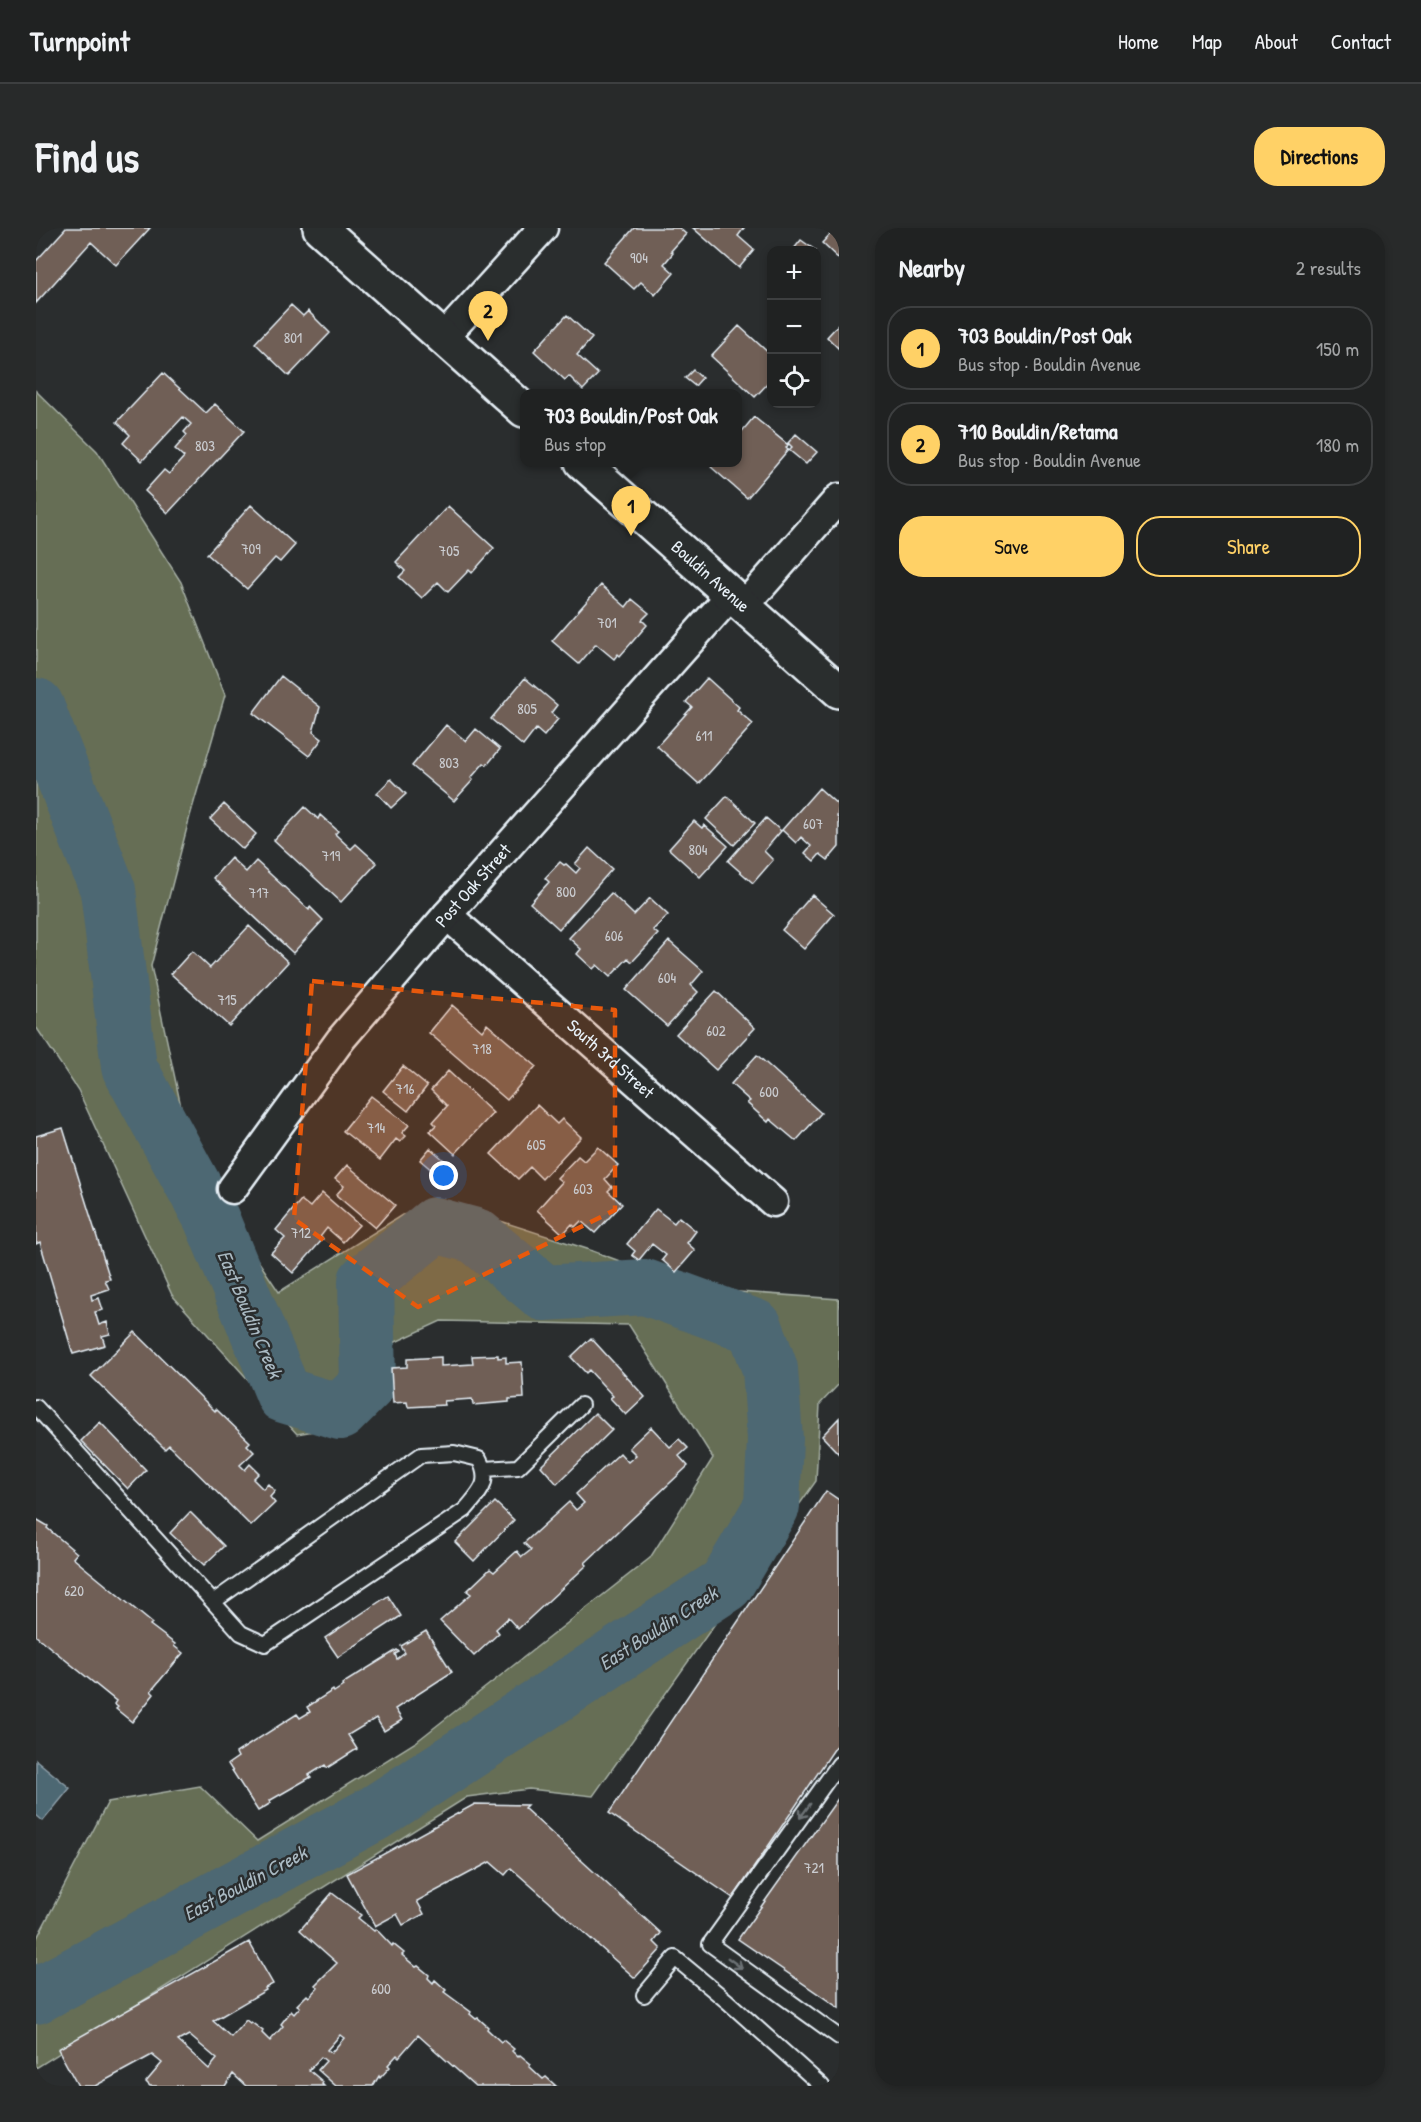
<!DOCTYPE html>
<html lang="en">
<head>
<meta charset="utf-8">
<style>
	:root { --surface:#202222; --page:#282a2a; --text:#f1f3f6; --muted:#a2a4a5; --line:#3d3f40; --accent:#ffd166 }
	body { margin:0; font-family:"Patrick Hand",sans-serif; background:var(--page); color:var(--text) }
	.controls { position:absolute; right:18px; top:18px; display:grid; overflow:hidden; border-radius:12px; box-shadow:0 3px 9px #0003 }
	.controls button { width:54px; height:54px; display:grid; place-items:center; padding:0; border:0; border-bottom:2px solid var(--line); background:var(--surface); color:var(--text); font:30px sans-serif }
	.you { position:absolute; left:408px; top:948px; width:21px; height:21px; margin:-15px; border:4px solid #fff; border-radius:50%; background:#1a73e8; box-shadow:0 0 0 9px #1a73e833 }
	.badge { display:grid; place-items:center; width:39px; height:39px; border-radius:50%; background:var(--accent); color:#111; font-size:20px; font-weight:700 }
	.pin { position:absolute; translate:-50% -50px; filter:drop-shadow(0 2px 3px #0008) }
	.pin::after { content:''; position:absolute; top:32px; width:21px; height:18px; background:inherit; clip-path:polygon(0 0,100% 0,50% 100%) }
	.popup { position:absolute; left:484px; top:161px; width:222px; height:78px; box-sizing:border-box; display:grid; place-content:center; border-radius:12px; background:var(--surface); filter:drop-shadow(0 2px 4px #0005); font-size:20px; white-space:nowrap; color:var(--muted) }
	.popup b { font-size:22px; color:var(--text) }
	.popup::after { content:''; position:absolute; left:50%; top:100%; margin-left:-12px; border:12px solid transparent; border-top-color:var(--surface) }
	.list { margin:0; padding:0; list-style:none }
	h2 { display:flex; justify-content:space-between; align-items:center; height:78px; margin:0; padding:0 24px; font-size:26px }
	h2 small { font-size:20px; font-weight:400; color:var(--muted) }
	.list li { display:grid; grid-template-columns:39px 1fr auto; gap:18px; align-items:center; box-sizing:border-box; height:84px; margin:0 12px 12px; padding:0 12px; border:2px solid var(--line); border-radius:24px }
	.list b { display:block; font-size:22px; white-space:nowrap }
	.list p { margin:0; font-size:20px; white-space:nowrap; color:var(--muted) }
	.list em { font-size:20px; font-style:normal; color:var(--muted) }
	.actions { display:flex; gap:12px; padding:18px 24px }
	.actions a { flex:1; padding:14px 0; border:2px solid var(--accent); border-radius:24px; text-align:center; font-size:21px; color:var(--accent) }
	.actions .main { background:var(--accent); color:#111 }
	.icon { flex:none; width:33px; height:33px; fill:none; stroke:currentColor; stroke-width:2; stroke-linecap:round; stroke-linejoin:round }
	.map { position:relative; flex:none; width:803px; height:1858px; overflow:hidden; border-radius:24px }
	header { display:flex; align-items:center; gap:36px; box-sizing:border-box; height:84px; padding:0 30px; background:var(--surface); border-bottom:2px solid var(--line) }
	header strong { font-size:28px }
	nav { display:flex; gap:33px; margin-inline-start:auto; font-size:21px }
	.intro { display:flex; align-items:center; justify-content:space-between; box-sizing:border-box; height:144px; padding:0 36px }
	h1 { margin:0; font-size:42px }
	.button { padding:15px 27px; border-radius:24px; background:var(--accent); color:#111; font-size:21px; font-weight:700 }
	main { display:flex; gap:36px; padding:0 36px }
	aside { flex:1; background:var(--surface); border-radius:24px; box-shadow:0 3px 9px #0003 }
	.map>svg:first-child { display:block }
	.green { fill:#666e54; stroke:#a7b0a6; stroke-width:1.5 }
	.water { fill:#4e6773; stroke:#8c9ea8; stroke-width:1.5 }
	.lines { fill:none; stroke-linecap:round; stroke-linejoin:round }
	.river { stroke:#4e6773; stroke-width:56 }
	.building { fill:#6f5e56; stroke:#e8f1f8; stroke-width:1.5; fill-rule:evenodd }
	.service-casing { stroke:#e8f1f8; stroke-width:18 }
	.minor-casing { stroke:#e8f1f8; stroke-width:33 }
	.tertiary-casing { stroke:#e8f1f8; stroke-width:38 }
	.service { stroke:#2a2d2e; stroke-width:14 }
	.minor { stroke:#2a2d2e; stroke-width:28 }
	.tertiary { stroke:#2a2d2e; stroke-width:33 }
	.oneway { stroke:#6c7275 }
	.marked { fill:#e8590c; fill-opacity:0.2; stroke:#e8590c; stroke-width:4.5; stroke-dasharray:12 8; stroke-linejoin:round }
	.labels { text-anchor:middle; stroke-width:5; stroke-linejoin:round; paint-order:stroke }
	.number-label { font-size:15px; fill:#caccd0 }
	.street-label { font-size:18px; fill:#e8f1f8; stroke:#2a2d2e }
	.water-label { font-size:20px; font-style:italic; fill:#aabac3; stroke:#2a2d2e }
</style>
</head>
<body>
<header>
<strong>Turnpoint</strong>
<nav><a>Home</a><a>Map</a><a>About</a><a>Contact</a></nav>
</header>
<div class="intro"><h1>Find us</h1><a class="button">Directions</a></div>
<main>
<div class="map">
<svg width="803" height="1858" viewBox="0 0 803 1858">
	<rect width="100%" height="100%" fill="#2a2d2e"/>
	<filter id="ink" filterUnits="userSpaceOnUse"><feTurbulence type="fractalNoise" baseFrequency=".0167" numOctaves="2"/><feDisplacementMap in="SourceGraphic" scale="12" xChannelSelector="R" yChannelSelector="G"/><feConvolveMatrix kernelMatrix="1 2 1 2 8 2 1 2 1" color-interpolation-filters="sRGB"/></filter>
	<g filter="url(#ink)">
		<!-- green -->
		<path class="green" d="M0 163 61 223 145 354 189 467 154 588 115 738 157 935 243 1064 366 987 418 978 551 1021 660 1061 803 1071V1156L784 1176 780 1253 557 1568 493 1561 431 1569 0 1840V1712L72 1574 164 1558 221 1613 380 1514 614 1330 677 1230 593 1097 405 1093 340 1123 338 1179 301 1199 261 1206 136 1067 42 862 0 799Z"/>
		<!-- water -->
		<path class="water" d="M0 1532 34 1560 7 1593 0 1587Z"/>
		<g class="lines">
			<!-- river -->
			<path class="river" d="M0 478 72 662 93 839 175 990 248 1167 304 1184 332 1156 330 1053 399 997 440 1008 508 1065 609 1059 719 1099 734 1141 739 1211 736 1278 690 1356 339 1585 0 1768"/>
		</g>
		<!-- building -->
		<path class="building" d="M30 0H114L80 37 55 14 0 75V33Z
			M598 0H643L650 6 635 23 637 25 628 36 638 45 619 67 605 54 598 61 568 34Z
			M657 0H708L702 8 718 22 703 40Z
			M800 0H803V31L786 15Z
			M765 12 779 22H757Z
			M255 77 267 88 272 83 294 105 253 148 219 115Z
			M531 87 556 110 541 127 562 146 547 162 533 148 529 152 498 123Z
			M803 96V121L791 109Z
			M703 98 736 128V151L719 169 675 128Z
			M657 142 666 150 659 158 649 150Z
			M127 145 170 185 179 176 208 203 132 285 109 263 128 242 133 246 148 229 139 221 151 207 148 204 155 196 147 189 106 233 87 215 94 207 81 194Z
			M718 189 752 217 750 220 752 222 711 270 675 239 679 234H702V208Z
			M760 206 781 224 770 236 753 222 756 219 752 215Z
			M215 277 259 317 244 334 239 330 211 361 171 326Z
			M412 278 458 320 436 345 433 342 412 364 402 354 386 370 363 349 369 343 360 334Z
			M565 357 590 379 596 371 613 385 606 392 611 397 584 428 582 426 578 431 560 416 543 436 516 413Z
			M245 448 284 479 277 504 286 511 273 528 217 485Z
			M489 450 521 477 515 485 522 491 508 508 500 501 487 518 455 491Z
			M671 450 703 479 701 482 717 496 663 556 621 518 656 479 650 474Z
			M410 497 430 513 440 501 464 521 451 537 448 535 435 550 437 552 418 573 376 538Z
			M355 551 370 566 355 580 341 565Z
			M783 560 803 578 801 589 803 590V619L792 632 784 626 778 633 769 625 775 618 765 609 760 615 746 602Z
			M691 568 719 595 698 617 670 591Z
			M188 576 220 606 207 621 174 591Z
			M269 579 282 591 284 587 302 603 299 606 315 621 320 616 341 635 305 674 238 612Z
			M730 590 745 603 728 623 737 632 717 655 692 633Z
			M658 593 666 600 668 597 692 618 664 649 633 621Z
			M553 620 576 641 523 701 494 675 513 654 509 650 524 634 528 637 530 636 540 645 544 640 539 636Z
			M195 630 210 644 220 633 273 682 274 679 287 692 257 725 177 650Z
			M575 665 598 687 614 670 632 687 617 702 622 706 596 734 592 730 574 749 561 737 557 741 541 726 545 721 533 710Z
			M776 667 798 686 768 721 746 702Z
			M213 698 252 734 193 798 135 746 156 723 174 740Z
			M633 713 667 743 655 757 662 764 631 798 590 762Z
			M680 763 719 800 680 842 640 806Z
			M416 777 446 803 451 796 500 838 471 872 393 805Z
			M721 827 785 885 760 913 734 891 732 894 711 875 714 873 695 856Z
			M367 838 391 858 372 883 347 863Z
			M412 843 457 885 419 926 394 903 400 897 397 894 411 878 395 862Z
			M335 868 373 897 366 905 370 908 364 914 360 911 344 932 307 903Z
			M501 877 521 896 526 891 545 909 506 951 494 939 482 951 455 926Z
			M27 900 74 1051 69 1052 73 1061 55 1067 56 1072 63 1070 67 1082 59 1084 63 1097 71 1094 74 1106 66 1108 69 1117 37 1126 4 1014 0 1016V908Z
			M562 919 582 937 569 951 576 959 572 963 586 976 559 1005 545 993 539 999 536 996 527 1006 501 982 526 954 521 950 542 928 548 933Z
			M394 920 422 944 412 956 384 932Z
			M311 937 359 977 339 1000 300 967 308 958 299 951Z
			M286 965 323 997 307 1014 291 1000 284 1009 287 1011 257 1045 235 1025 249 1010 240 1002 265 972 274 979Z
			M620 981 638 995 643 989 660 1003 651 1015 659 1022 640 1044 626 1032 630 1027 616 1016 603 1032 596 1027 599 1023 591 1016Z
			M99 1104 179 1183 180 1181 214 1214 211 1217 218 1224 204 1237 209 1242 214 1236 223 1245 217 1251 227 1261 232 1256 239 1263 234 1269 239 1275 215 1298 133 1217 129 1221 55 1148Z
			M555 1110 609 1169 590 1187 574 1170 577 1168 553 1142 550 1145 535 1129Z
			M462 1127V1130L470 1129V1135L486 1134 488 1170 473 1171V1174L437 1177 436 1171 408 1173 409 1177 372 1179 371 1174 357 1175 355 1140 371 1139V1131L405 1129V1138L437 1136 436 1128Z
			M559 1185 576 1202 521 1256 505 1238Z
			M803 1190V1226L786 1208Z
			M64 1194 110 1242 92 1261 45 1213Z
			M615 1199 634 1219 643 1211 652 1220 643 1228 652 1238 549 1335 551 1337 482 1401 472 1390 460 1401 463 1405 438 1428 404 1393 435 1366 431 1363 454 1341 458 1344 481 1323 486 1329 495 1322 488 1315 533 1274 540 1282 548 1275 540 1266 584 1225 592 1234 600 1227 593 1220Z
			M790 1263 803 1272V1514L697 1670 573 1585Z
			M459 1274 478 1292 438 1333 419 1314Z
			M154 1284 188 1318 168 1337 134 1305Z
			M0 1291 12 1298 11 1300 41 1325 37 1330 116 1395 114 1397 139 1416 138 1418 147 1425 115 1463 118 1466 96 1494 80 1481 82 1479 78 1476 80 1473 0 1408Z
			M352 1368 365 1388 302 1429 289 1410Z
			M390 1403 416 1444 359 1481 366 1492 348 1503 340 1490 312 1507 321 1521 291 1540 289 1537 273 1547 275 1549 233 1573 235 1575 222 1583 192 1536 202 1529 200 1525 261 1486 264 1490 274 1484 271 1479 297 1462 298 1464 307 1458 306 1456 361 1422 363 1424 359 1426 361 1431 369 1425 365 1418Z
			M803 1569V1780L702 1711Z
			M439 1576 491 1577 488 1580 625 1705 618 1714 625 1721 599 1750 475 1640 469 1647 454 1634 381 1673 388 1686 367 1697 361 1686 339 1698 311 1646Z
			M296 1665 325 1687 322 1690 338 1703 340 1701 356 1718 357 1716 368 1725 366 1727 380 1739 382 1738 393 1747 392 1750 397 1755 399 1752 410 1762 408 1764 435 1784 434 1786 440 1791 442 1790 452 1799 451 1801 465 1814 467 1812 478 1821 476 1823 482 1829 484 1827 495 1836 493 1838 507 1851 510 1849 520 1858H439L382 1807 363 1829 361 1827 352 1837 354 1839 344 1850 343 1848 337 1858H300L282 1842 290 1833 285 1829 273 1842 287 1854 286 1856 288 1858H210L197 1846 189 1858H114L110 1854 126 1835 116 1827 59 1858H42L22 1821 213 1714 237 1756 229 1760 230 1762 177 1793 195 1809 210 1792 214 1795 215 1794 227 1803 226 1805 234 1813 247 1798 245 1796 255 1783 258 1786 264 1779 261 1777 271 1767 273 1769 282 1759 279 1757 301 1735 264 1702ZM153 1807 181 1831 173 1841 142 1813ZM304 1807 308 1810 295 1825 291 1822Z"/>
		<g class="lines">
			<!-- service casing -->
			<g class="service-casing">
				<path id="service" d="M0 1179 177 1374 205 1405 229 1416 429 1282C444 1264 456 1255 443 1231L418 1225 385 1227 177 1374
					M448 1241 482 1239 545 1177
					M803 1536 674 1716 803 1809
					M608 1767 639 1730 691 1773 786 1858"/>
			</g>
			<!-- minor casing -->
			<g class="minor-casing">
				<g id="minor">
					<path d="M408 109 507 0"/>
					<path d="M708 378 803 270"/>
					<path id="s1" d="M411 687 737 974"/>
					<path id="s2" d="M196 961 305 811 411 687 695 367"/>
				</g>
			</g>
			<!-- tertiary casing -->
			<g class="tertiary-casing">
				<g id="tertiary">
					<path d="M284 0 488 182"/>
					<path id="s3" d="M546 234 803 463"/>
				</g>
			</g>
			<!-- service -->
			<use href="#service" class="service"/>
			<!-- minor -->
			<use href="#minor" class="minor"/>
			<!-- tertiary -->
			<use href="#tertiary" class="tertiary"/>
		</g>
		<!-- one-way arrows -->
		<defs><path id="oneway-shaft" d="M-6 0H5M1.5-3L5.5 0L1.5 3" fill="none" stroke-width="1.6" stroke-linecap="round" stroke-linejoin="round" transform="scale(1.5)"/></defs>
		<g class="oneway">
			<use href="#oneway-shaft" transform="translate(769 1583) rotate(126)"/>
			<use href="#oneway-shaft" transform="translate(699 1735) rotate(36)"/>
		</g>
	</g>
	<!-- marked area -->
	<path class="marked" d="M276 753 579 782V982L382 1079 258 991Z"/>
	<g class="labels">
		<!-- number labels -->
		<g class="number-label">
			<text x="603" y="35">904</text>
			<text x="257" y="115">801</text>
			<text x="169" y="223">803</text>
			<text x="215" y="326">709</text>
			<text x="413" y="328">705</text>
			<text x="571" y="400">701</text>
			<text x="491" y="486">805</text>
			<text x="668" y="513">611</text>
			<text x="413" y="540">803</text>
			<text x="777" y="601">607</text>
			<text x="662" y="627">804</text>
			<text x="295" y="633">719</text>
			<text x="530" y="669">800</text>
			<text x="223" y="670">717</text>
			<text x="578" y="713">606</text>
			<text x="631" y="755">604</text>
			<text x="191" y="777">715</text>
			<text x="680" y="808">602</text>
			<text x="446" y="826">718</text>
			<text x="369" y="866">716</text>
			<text x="733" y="869">600</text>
			<text x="340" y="905">714</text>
			<text x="500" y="922">605</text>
			<text x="547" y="966">603</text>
			<text x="265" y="1010">712</text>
			<text x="38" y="1368">620</text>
			<text x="778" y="1645">721</text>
			<text x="345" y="1766">600</text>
		</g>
		<!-- street labels -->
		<g class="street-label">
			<text dy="6" stroke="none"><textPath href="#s3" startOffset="172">Bouldin Avenue</textPath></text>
			<text dy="6" stroke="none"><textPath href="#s2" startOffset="388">Post Oak Street</textPath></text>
			<text dy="6" stroke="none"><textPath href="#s1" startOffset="218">South 3rd Street</textPath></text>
		</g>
		<!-- water labels -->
		<g class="water-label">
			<text transform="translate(214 1086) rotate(67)" y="7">East Bouldin Creek</text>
			<text transform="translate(622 1400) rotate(-33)" y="7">East Bouldin Creek</text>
			<text transform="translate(209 1655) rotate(-28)" y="7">East Bouldin Creek</text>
		</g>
	</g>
</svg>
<div class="controls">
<button>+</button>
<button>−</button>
<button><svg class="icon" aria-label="locate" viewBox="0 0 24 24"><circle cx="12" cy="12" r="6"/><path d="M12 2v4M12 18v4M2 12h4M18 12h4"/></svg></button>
</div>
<div class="you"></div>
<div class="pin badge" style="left:595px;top:308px">1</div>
<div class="popup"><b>703 Bouldin/Post Oak</b>Bus stop</div>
<div class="pin badge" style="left:452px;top:113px">2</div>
</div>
<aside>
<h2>Nearby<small>2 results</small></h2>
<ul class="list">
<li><span class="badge">1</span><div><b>703 Bouldin/Post Oak</b><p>Bus stop · Bouldin Avenue</p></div><em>150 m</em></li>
<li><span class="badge">2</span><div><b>710 Bouldin/Retama</b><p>Bus stop · Bouldin Avenue</p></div><em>180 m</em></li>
</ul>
<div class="actions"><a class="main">Save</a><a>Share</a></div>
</aside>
</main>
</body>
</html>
